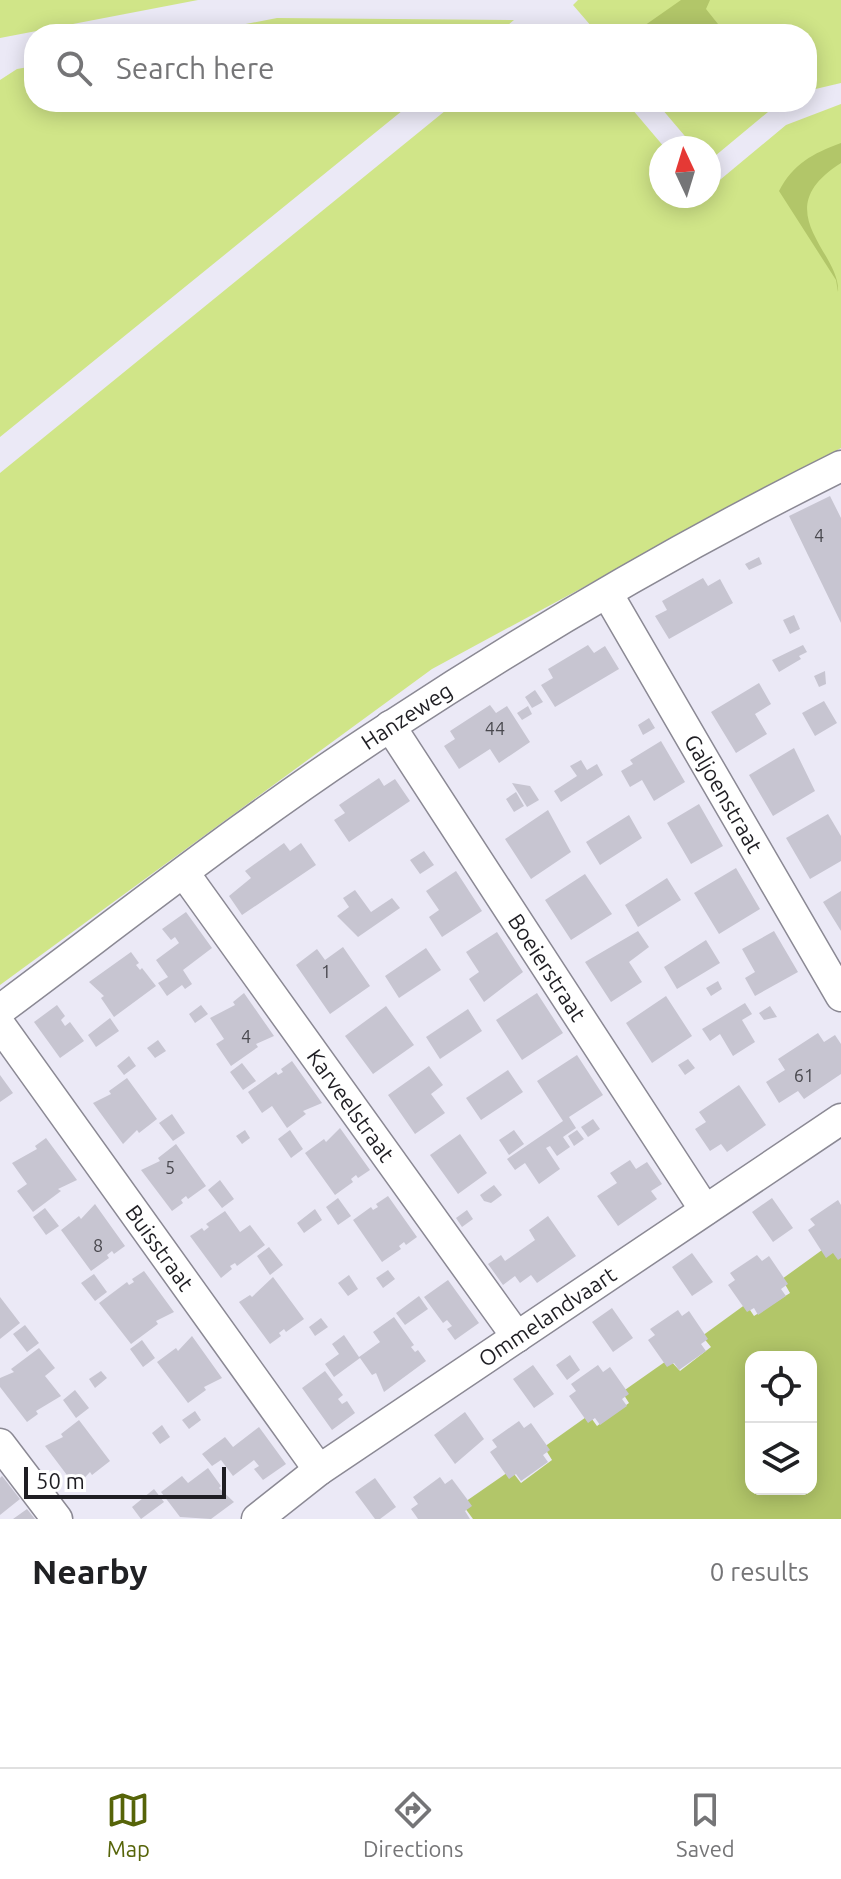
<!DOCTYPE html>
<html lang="en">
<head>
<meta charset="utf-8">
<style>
	:root { --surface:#fff; --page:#f6f6f6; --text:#202124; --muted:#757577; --line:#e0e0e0; --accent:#566409 }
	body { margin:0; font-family:Ubuntu,sans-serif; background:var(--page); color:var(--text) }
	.controls { position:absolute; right:24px; bottom:24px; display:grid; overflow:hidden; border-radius:16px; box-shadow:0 4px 20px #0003 }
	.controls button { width:72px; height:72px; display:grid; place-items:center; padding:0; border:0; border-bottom:2px solid var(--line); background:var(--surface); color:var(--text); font:40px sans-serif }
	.compass { position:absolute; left:649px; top:136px; width:72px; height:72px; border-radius:50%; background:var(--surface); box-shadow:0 4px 20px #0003; rotate:356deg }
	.scale { position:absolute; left:24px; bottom:20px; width:202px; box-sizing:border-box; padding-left:8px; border:4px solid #1f1e23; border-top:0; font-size:22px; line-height:28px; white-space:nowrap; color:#1f1e23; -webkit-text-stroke:6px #fff; paint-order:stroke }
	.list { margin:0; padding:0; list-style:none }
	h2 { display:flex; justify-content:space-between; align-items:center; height:104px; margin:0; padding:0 32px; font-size:34px }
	h2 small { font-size:26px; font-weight:400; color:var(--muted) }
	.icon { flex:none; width:44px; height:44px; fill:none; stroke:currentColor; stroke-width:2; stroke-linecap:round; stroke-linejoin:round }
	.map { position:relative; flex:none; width:841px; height:1519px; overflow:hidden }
	.search { position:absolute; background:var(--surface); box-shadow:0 4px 20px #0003; left:24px; right:24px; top:24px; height:88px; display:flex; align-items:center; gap:20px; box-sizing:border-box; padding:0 28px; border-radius:32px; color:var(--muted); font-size:30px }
	.sheet { height:248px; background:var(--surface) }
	nav { display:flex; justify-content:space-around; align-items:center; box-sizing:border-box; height:112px; border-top:2px solid var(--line); background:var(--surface); font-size:22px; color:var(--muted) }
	nav a { display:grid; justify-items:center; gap:4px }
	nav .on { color:var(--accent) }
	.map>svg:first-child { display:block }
	.green { fill:#d0e588 }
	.water { fill:#b2c669; fill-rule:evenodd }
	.building { fill:#c7c5d1 }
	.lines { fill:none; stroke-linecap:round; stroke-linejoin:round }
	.minor-casing { stroke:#8b8994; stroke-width:33 }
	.minor { stroke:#fff; stroke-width:30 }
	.labels { text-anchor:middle; stroke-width:7; stroke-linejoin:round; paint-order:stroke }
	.number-label { font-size:18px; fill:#49484e }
	.street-label { font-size:22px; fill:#1f1e23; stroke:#fff }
</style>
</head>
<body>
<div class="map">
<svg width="841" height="1519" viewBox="0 0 841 1519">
	<rect width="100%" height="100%" fill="#ebe9f6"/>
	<!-- green -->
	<path class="green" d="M0 0H198L0 38Z
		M578 0H841V83L807 91V34H598L573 5Z
		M277 18 514 20 497 34H194Z
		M34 66V102H413L0 437V80L17 69Z
		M456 102H626L665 148H661V196H709V189L786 125 841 104V448L432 669 0 985V473Z
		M656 102H780L709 161V148H695Z"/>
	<!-- water -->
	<path class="water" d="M681 0H710L706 9 726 34H646L641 28Z
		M841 143V163C765 211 841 252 838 292L836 280 779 191C794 163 812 154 841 143Z
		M829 1245 841 1256V1519H473L462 1504 511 1470 521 1483 552 1460 544 1447 589 1415 597 1426 629 1403 622 1392 669 1359 680 1371 711 1347 702 1336 746 1304 754 1316 790 1293 782 1279ZM751 1357H811V1489H751Z"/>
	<!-- building -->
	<path class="building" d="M830 496 841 518V623L789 516Z
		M759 557 762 564 749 570 745 564Z
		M703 578 708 586 720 579 733 603 669 639 655 616 667 610 662 601Z
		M794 615 800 629 790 634 783 620Z
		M588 645 594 653 605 646 619 669 555 707 541 685 553 678 548 669Z
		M803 645 807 652 799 656 801 659 779 672 772 660Z
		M825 671 826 684 819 687 814 676Z
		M759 683 771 704 755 714 767 734 736 753 711 712Z
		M535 690 543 702 532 708 525 697Z
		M824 701 837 723 815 736 802 713Z
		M490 705 496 713 507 706 530 742 499 763 490 749 459 769 444 746 455 739 450 731Z
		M528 706 532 714 522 720 517 713Z
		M649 718 655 728 643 735 638 725Z
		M661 741 685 782 654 801 642 780 630 787 621 771 633 764 630 760Z
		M794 748 815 791 773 816 749 775Z
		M581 760 587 770 597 764 603 775 561 802 554 791 577 776 570 766Z
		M379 778 384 786 395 779 410 801 349 842 334 820 345 813 339 805Z
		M512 783 530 786 539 800 527 807Z
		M516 792 524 806 514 812 506 799Z
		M699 804 723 846 691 864 667 823Z
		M548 810 571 852 531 879 505 839Z
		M828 814 841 836V861L810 879 786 838Z
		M629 815 642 838 600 865 586 842Z
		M284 843 290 851 301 843 316 865 242 915 229 896 251 878 245 871Z
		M424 851 434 865 420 874 410 860Z
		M736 868 760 909 719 934 694 893Z
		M456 871 482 911 442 937 429 917 439 910 426 891Z
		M585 874 612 914 571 940 545 900Z
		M667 878 681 900 638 927 625 905Z
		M355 890 371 912 392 898 400 908 358 937 337 916 349 907 343 898Z
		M841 891V931L823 902Z
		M186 912 212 948 183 970 192 984 185 989 182 985 167 996 158 983 168 977 156 960 179 943 175 937 171 940 162 929Z
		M638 931 649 947 629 962 642 982 611 1002 585 962Z
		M774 931 798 972 755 996 745 978 755 972 742 949Z
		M497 932 523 972 484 1002 469 979 479 972 466 952Z
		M706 940 720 963 677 989 664 967Z
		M343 947 370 986 330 1014 296 965 317 949 325 960Z
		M426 948 441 970 399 998 385 976Z
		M131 952 139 963 136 965 140 970 142 968 156 986 114 1017 101 998 104 996 89 982Z
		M718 981 722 989 711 996 706 988Z
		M244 993 274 1036 256 1044 258 1047 231 1066 216 1044 224 1039 210 1018 235 1005 233 1002Z
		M537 993 563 1033 522 1060 496 1020Z
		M666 996 692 1036 652 1063 626 1023Z
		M745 1003 752 1014 742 1020 755 1042 733 1056 720 1034 710 1041 702 1029Z
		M57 1005 65 1016 61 1020 65 1026 70 1022 84 1041 60 1058 34 1022Z
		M201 1005 208 1014 195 1023 189 1014Z
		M386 1006 414 1045 373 1074 345 1036Z
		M770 1006 777 1017 764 1020 759 1013Z
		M468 1009 482 1031 440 1059 426 1037Z
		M110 1018 119 1031 96 1047 88 1035Z
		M818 1033 824 1042 835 1035 841 1044V1074L804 1099 798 1091 779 1103 766 1082 785 1070 778 1059Z
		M158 1040 166 1051 155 1058 147 1048Z
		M577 1055 603 1095 569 1117 576 1128 563 1137 570 1147 557 1156 550 1146 546 1148 560 1169 539 1184 525 1163 515 1170 507 1159 563 1121 537 1081Z
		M129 1056 136 1066 124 1075 117 1066Z
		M688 1059 695 1068 685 1075 678 1065Z
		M292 1061 322 1103 303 1111 306 1114 287 1128 272 1106 262 1113 248 1092 276 1072 278 1075 283 1072 281 1069Z
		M242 1063 256 1081 243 1090 230 1072Z
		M429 1066 443 1085 431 1094 445 1113 415 1134 388 1095Z
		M508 1070 523 1092 481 1120 466 1098Z
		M0 1075 13 1093 0 1102Z
		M127 1078 157 1119 139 1133 137 1130 123 1144 93 1103 111 1094 109 1091Z
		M739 1085 766 1125 727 1152 721 1144 710 1151 695 1129 706 1122 699 1112Z
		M172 1114 185 1133 173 1141 159 1123Z
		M593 1119 600 1129 588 1137 581 1127Z
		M340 1128 370 1170 358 1178 356 1175 351 1179 353 1182 335 1195 305 1153 324 1139 326 1142Z
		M245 1130 250 1138 242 1144 236 1136Z
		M290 1130 303 1149 291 1158 278 1139Z
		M514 1130 524 1144 509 1155 499 1140Z
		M577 1130 584 1139 574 1146 568 1136Z
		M460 1134 487 1173 458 1194 430 1155Z
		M46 1138 77 1180 58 1189 61 1191 33 1212 17 1191 27 1184 12 1163 37 1149 35 1146Z
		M176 1144 206 1186 188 1199 186 1196 181 1200 183 1203 172 1211 141 1170 160 1161 158 1158Z
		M630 1160 636 1169 647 1162 662 1184 651 1191 657 1199 618 1226 597 1196 617 1183 610 1173Z
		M220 1180 234 1199 222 1208 208 1190Z
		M494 1185 502 1195 491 1203 484 1201 480 1195Z
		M388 1196 417 1237 406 1245 404 1242 399 1246 401 1249 382 1262 353 1220 371 1207 373 1210 378 1207 376 1204Z
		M338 1198 351 1216 338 1225 326 1207Z
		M772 1198 793 1228 773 1242 752 1212Z
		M838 1200 841 1205V1258L838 1260 833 1253 826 1258 808 1230 815 1225 810 1219Z
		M95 1204 125 1246 114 1254 112 1251 107 1255 109 1258 91 1271 61 1230 79 1216 81 1219Z
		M45 1208 59 1226 46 1235 33 1217Z
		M315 1209 322 1220 304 1233 297 1223Z
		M467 1210 473 1219 462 1227 456 1218Z
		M225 1211 240 1232 250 1225 265 1245 237 1266 235 1263 230 1266 232 1269 221 1278 190 1236 202 1228 204 1231 209 1227 206 1224Z
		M548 1216 576 1256 537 1283 531 1275 520 1283 515 1276 503 1285 488 1264 501 1255 505 1261 535 1240 529 1230Z
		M269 1247 283 1265 270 1275 257 1256Z
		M692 1253 713 1282 692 1296 672 1267Z
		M757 1255 762 1261 769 1256 788 1284 781 1289 786 1296 758 1315 754 1308 747 1312 728 1285 735 1280 730 1273Z
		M388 1270 395 1279 383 1288 376 1278Z
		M144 1271 174 1312 156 1321 158 1324 131 1344 99 1303 127 1282 129 1285 134 1282 132 1279Z
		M94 1274 107 1292 95 1301 81 1283Z
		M349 1275 358 1289 348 1296 338 1283Z
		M273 1277 304 1319 286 1332 284 1329 279 1333 281 1336 270 1344 239 1302 250 1295 252 1297Z
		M448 1280 479 1323 455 1340 447 1329 452 1326 447 1320 443 1323 424 1297Z
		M419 1296 428 1309 405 1325 396 1313Z
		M0 1297 20 1323 0 1339Z
		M612 1308 633 1338 613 1352 592 1322Z
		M678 1310 682 1316 689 1311 708 1339 701 1344 706 1351 679 1370 674 1363 667 1367 648 1340 655 1335 650 1329Z
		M394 1317 414 1345 411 1347 415 1352 418 1350 426 1361 384 1392 376 1373 372 1375 360 1358 334 1377 325 1364 339 1354 332 1344 344 1335 359 1357 380 1342 373 1332Z
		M321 1318 328 1327 315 1336 309 1327Z
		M25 1325 39 1343 27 1352 13 1334Z
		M192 1336 222 1378 204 1387 206 1390 188 1403 157 1362 176 1348 178 1351Z
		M142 1340 155 1358 143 1367 130 1349Z
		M39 1348 55 1368 45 1376 61 1396 36 1411 38 1414 27 1422 0 1387V1378L14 1372 11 1369Z
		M570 1355 580 1370 567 1380 556 1365Z
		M533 1365 554 1394 534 1408 513 1379Z
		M598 1365 603 1372 610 1367 629 1394 622 1399 627 1406 600 1425 595 1418 588 1423 569 1396 576 1391 571 1384Z
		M101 1371 107 1378 95 1388 89 1379Z
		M325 1371 343 1395 338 1399 342 1404 347 1401 355 1413 332 1430 302 1388Z
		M75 1390 89 1408 76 1418 63 1400Z
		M195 1411 201 1420 189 1429 182 1420Z
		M465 1412 484 1439 455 1464 434 1435Z
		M79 1420 110 1461 92 1475 90 1472 76 1487 45 1446 63 1437 61 1434Z
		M519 1421 524 1428 531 1423 550 1450 543 1455 548 1462 521 1481 516 1474 509 1479 490 1452 497 1447 492 1440Z
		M162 1425 170 1437 160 1444 152 1433Z
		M259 1427 286 1464 263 1480 254 1469 259 1466 254 1460 233 1476 221 1460 212 1466 202 1454 225 1437 233 1447Z
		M208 1468 221 1486 219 1488 234 1502 211 1519 180 1517 161 1492 182 1476 188 1483Z
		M2 1476 20 1499 0 1515V1478Z
		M440 1477 445 1484 452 1479 467 1499 472 1506 465 1511 470 1519H418L416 1516 411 1509 418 1504 413 1497Z
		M375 1478 396 1507 380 1519H375L355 1492Z
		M154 1489 164 1502 141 1519 132 1507Z
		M27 1509 35 1519H13Z"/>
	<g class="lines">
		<!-- minor casing -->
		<g class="minor-casing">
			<g id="minor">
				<path id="s1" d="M607 593 841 996"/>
				<path id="s2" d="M390 726 705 1210"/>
				<path id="s3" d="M184 873 517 1337"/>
				<path id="s4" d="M0 1010C129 914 256 813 391 726 536 631 686 543 841 466"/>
				<path id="s5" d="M0 1025 319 1470"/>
				<path d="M0 1444 57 1519"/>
				<path id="s6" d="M257 1519 319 1470 841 1119"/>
			</g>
		</g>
		<!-- minor -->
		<use href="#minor" class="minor"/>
	</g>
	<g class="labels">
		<!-- number labels -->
		<g class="number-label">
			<text x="819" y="542">4</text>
			<text x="495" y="735">44</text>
			<text x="326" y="978">1</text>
			<text x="246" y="1043">4</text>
			<text x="804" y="1082">61</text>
			<text x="170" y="1174">5</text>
			<text x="98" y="1252">8</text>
		</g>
		<!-- street labels -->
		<g class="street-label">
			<text dy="8" stroke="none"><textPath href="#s4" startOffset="502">Hanzeweg</textPath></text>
			<text dy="8" stroke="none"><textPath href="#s1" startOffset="232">Galjoenstraat</textPath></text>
			<text dy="8" stroke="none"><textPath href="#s2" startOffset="288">Boeierstraat</textPath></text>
			<text dy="8" stroke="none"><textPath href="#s3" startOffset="286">Karveelstraat</textPath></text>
			<text dy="8" stroke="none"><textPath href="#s5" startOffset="274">Buisstraat</textPath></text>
			<text dy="8" stroke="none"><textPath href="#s6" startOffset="354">Ommelandvaart</textPath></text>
		</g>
	</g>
</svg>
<div class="controls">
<button><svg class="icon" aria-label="locate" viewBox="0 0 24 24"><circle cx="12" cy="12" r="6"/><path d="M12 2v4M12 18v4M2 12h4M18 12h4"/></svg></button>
<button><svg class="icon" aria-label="layers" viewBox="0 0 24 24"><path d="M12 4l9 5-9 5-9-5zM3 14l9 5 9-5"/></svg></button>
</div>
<svg class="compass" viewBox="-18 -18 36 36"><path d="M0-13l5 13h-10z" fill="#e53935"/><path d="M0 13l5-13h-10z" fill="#757577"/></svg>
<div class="scale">50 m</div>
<div class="search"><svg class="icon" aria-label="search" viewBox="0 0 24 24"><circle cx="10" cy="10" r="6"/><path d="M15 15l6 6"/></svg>Search here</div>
</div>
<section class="sheet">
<h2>Nearby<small>0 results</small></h2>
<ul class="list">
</ul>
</section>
<nav>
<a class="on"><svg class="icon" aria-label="map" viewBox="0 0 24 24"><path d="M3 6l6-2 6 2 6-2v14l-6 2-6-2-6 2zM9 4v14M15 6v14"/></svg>Map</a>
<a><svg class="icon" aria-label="directions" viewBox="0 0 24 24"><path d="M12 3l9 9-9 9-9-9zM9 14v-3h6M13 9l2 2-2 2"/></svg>Directions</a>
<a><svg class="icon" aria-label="saved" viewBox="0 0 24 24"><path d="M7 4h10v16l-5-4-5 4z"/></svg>Saved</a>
</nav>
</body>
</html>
